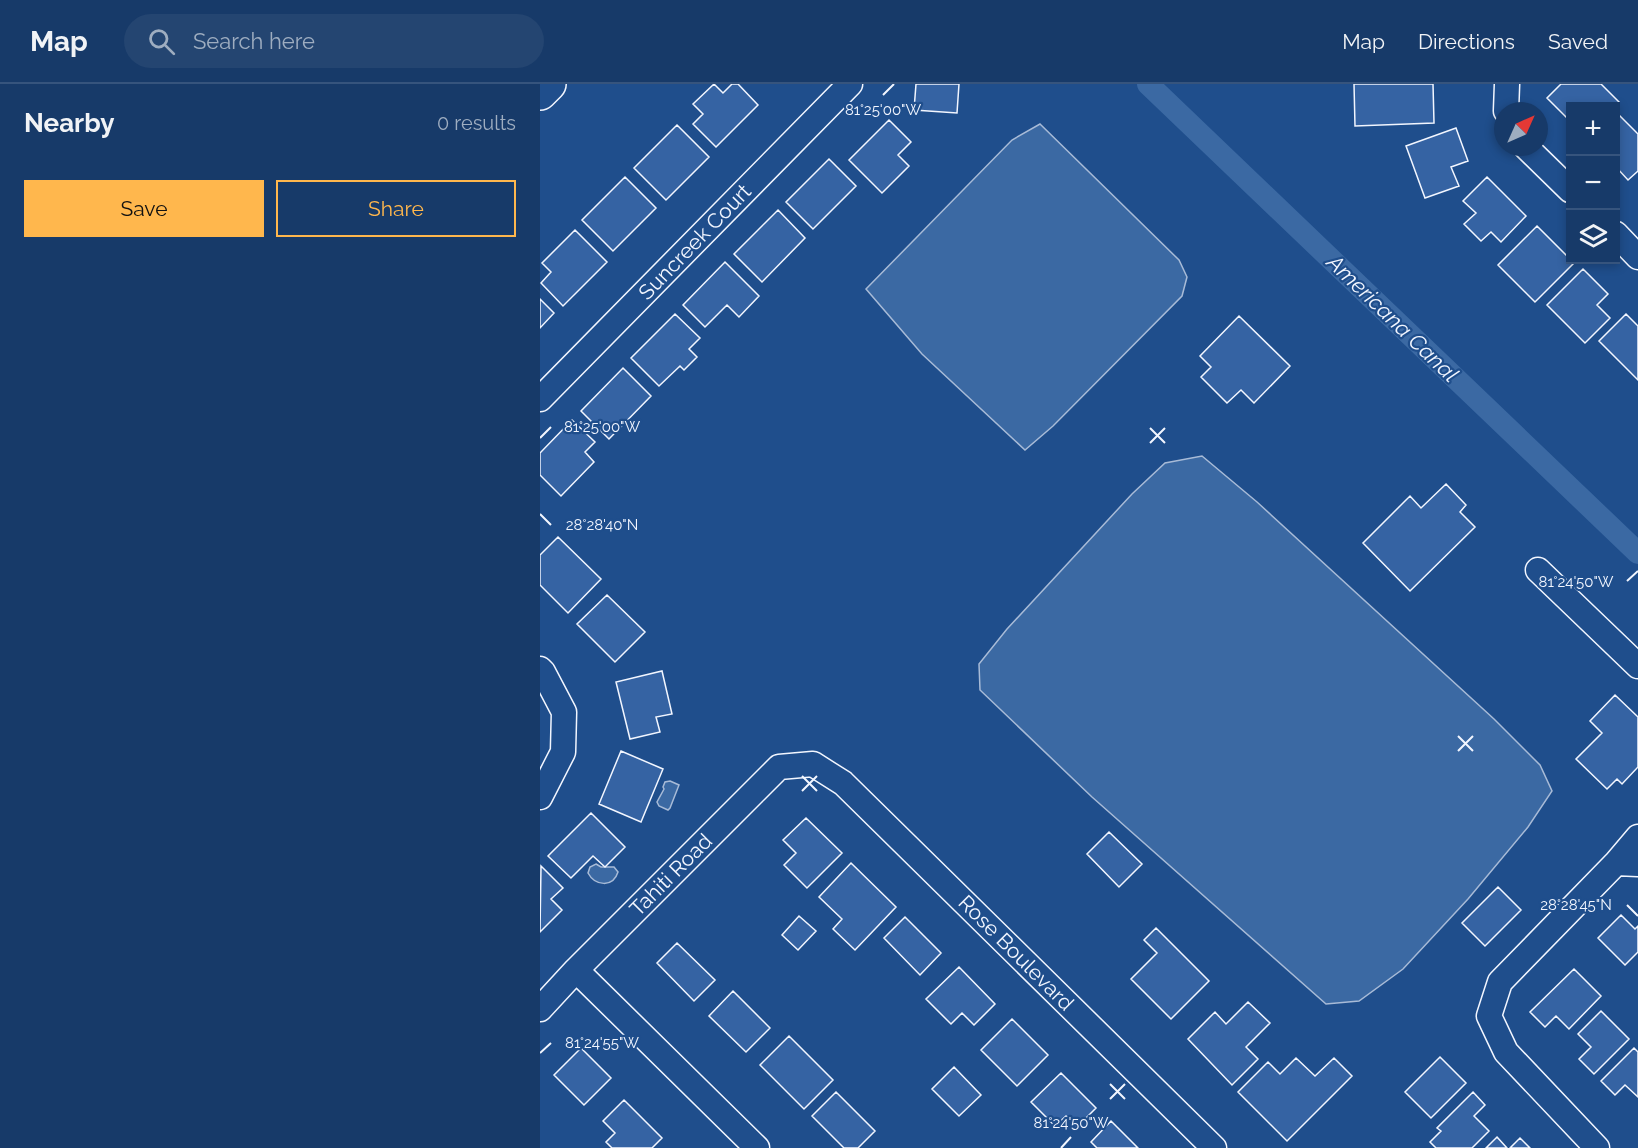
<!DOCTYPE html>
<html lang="en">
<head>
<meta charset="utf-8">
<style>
	:root { --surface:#173a69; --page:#244571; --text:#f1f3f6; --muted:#9eadc0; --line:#36547d; --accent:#ffb74d }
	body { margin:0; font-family:Raleway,sans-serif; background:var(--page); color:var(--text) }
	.controls { position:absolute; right:18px; top:18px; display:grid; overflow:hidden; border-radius:0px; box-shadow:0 3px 9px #0003 }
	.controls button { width:54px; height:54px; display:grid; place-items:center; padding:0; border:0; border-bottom:2px solid var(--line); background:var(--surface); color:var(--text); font:30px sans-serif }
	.compass { position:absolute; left:954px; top:18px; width:54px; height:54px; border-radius:50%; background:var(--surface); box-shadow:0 3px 9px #0003; rotate:45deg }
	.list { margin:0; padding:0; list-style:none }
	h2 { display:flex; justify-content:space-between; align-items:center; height:78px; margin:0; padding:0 24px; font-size:26px }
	h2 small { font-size:20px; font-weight:400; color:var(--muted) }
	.actions { display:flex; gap:12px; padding:18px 24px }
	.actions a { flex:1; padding:14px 0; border:2px solid var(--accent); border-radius:0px; text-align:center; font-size:21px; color:var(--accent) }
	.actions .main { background:var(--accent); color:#111 }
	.icon { flex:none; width:33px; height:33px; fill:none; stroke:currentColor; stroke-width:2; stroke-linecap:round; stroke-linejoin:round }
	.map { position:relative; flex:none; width:1098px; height:1064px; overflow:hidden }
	header { display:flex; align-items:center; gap:36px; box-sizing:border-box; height:84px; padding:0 30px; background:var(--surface); border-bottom:2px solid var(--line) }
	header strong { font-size:28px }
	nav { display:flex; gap:33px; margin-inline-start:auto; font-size:21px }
	.search { width:420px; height:54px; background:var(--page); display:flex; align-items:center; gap:15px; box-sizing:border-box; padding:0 21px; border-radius:33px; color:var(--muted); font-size:22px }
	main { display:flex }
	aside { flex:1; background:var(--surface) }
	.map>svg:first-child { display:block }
	.water { fill:#3b69a3; stroke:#a8bbd7; stroke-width:1.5 }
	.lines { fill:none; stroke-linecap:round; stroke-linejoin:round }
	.canal { stroke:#3b69a3; stroke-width:22 }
	.building { fill:#3563a3; stroke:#f2f6ff; stroke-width:1.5 }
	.minor-casing { stroke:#f2f6ff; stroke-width:27 }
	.highway-casing { stroke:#f2f6ff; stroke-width:36 }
	.minor { stroke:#1f4e8c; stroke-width:24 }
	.highway { stroke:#1f4e8c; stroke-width:33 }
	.ticks { fill:none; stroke:#f2f6ff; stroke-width:2 }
	.labels { text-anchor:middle; stroke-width:4.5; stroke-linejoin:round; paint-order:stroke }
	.street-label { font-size:21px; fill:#f2f6ff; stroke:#1f4e8c }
	.water-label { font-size:22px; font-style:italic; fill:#f2f6ff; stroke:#1f4e8c }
	.ticks-label { font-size:15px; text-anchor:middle; fill:#f2f6ff; stroke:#1f4e8c; stroke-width:4.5; stroke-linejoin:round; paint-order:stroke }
</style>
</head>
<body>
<header>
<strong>Map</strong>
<div class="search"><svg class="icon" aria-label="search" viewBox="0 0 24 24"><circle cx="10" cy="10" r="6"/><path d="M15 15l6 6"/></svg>Search here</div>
<nav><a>Map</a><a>Directions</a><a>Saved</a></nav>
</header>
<main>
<aside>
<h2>Nearby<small>0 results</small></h2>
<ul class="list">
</ul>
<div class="actions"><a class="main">Save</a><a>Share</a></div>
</aside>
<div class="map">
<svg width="1098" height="1064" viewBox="0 0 1098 1064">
	<rect width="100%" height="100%" fill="#1f4e8c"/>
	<!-- water -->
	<path class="water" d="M500 40 639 176 647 193 642 212 513 342 485 366 382 270 326 205 472 56Z
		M662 372 717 418 954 635 1000 681 1012 707 988 743 928 815 863 885 819 917 786 920 552 713 440 606 439 580 467 545 592 410 625 379Z
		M130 697 139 701 130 724 128 726 119 722 117 718 124 705 123 703 125 698Z
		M56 780 61 783H74L78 788C73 804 55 802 48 789L50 783Z"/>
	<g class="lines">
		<!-- canal -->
		<path class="canal" d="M608 0 1098 469"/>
	</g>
	<!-- building -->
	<path class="building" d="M174 0 183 9 192 0H198L218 21 176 63 153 40 163 30 153 20Z
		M376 0H419L417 29 374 26Z
		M814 0H893L894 39 815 42Z
		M1021 0H1061L1079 18 1075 22H1030V37L1007 14Z
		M1077 29 1098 50V87L1088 96 1076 83V31Z
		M349 36 371 58 358 71 369 82 342 109 309 76Z
		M137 41 169 73 126 116 94 84Z
		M916 44 928 77 911 83 919 102 885 114 866 62Z
		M289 75 316 102 273 145 246 118Z
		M85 93 116 124 73 167 42 136Z
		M947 93 986 132 961 158 951 148 941 157 924 140 936 129 923 117Z
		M238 126 265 154 222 198 194 170Z
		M997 142 1034 179 995 218 958 181Z
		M35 146 67 178 23 222 1 199 11 188 2 179Z
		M185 178 219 212 199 233 187 221 165 243 143 221Z
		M1043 185 1068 210 1057 221 1070 234 1045 259 1007 221Z
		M0 215 14 229 0 244Z
		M135 230 160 254 149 265 157 273 144 286 140 282 119 302 91 274Z
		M1086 230 1098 242V296L1059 257Z
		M699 232 750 282 714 319 701 306 687 319 661 293 671 283 660 272Z
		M83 284 111 312 69 355 41 327Z
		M32 336 55 358 45 368 54 378 21 412 0 391V369Z
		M906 400 926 421 920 428 935 443 870 507 823 459 870 412 881 424Z
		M18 453 61 495 28 529 0 501V471Z
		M67 511 105 548 75 578 37 540Z
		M122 587 132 630 116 633 120 648 90 655 76 598Z
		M1075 611 1098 633V683L1082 700 1077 695 1067 705 1036 675 1062 649 1050 637Z
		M81 667 123 685 101 738 59 720Z
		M51 729 85 763 65 783 53 772 31 794 8 772Z
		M266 734 302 769 267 804 244 781 256 769 243 756Z
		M569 748 602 780 579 803 547 770Z
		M311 779 356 823 315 866 293 845 302 835 279 813Z
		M1 782 23 804 11 815 22 826 0 848Z
		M958 803 981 826 945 862 922 839Z
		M1081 831 1095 845 1098 842V868L1085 881 1058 854Z
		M259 832 276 847 258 866 242 851Z
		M365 833 401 869 380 891 344 854Z
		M616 844 669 897 631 935 591 895 617 869 604 856Z
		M137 859 175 896 154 917 117 879Z
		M419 883 455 920 434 941 422 929 411 940 386 915Z
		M1034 885 1061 912 1029 945 1016 932 1005 943 990 928Z
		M193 907 230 944 206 968 169 932Z
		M708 918 730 939 706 963 718 975 692 1001 648 955 675 928 686 940Z
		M1061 927 1089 955 1054 990 1039 975 1051 963 1038 950Z
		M472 935 508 971 477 1002 441 966Z
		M249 952 293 996 264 1025 220 981Z
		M41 964 71 994 44 1021 14 991Z
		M1094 964 1098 968V1013L1085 1001 1075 1011 1061 997Z
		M900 973 926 999 891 1034 865 1008Z
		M756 974 775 992 794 974 812 992 747 1057 698 1008 728 978 740 990Z
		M414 983 441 1011 419 1032 392 1005Z
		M521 989 556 1024 537 1043 526 1032 515 1042 491 1018Z
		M296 1008 335 1047 318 1064H304L272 1032Z
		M933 1008 945 1021 934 1032 949 1047 932 1064H896L890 1058 901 1047 897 1044Z
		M84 1016 122 1054 112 1064H72L66 1058 75 1049 63 1037Z
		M571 1037 598 1064H557L551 1058Z
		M957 1053 967 1064H946Z
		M980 1054 990 1064H970Z"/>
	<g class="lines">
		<!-- minor casing -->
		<g class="minor-casing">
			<path id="minor" d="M966 27 967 0
				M986 63 1030 106
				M1076 150 1098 173
				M0 315 310 0
				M998 486 1098 582
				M0 585 3 588 24 628 23 668 0 713
				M1076 779 1098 753
				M36 886 217 1064
				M0 925 36 886 239 683 273 680 303 699 674 1064
				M1057 1064 966 968 949 932 960 898 1076 779 1098 780"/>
		</g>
		<!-- highway casing -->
		<g class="highway-casing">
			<path id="highway" d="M0 9 9 0"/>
		</g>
		<!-- minor -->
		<use href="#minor" class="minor"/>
		<!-- highway -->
		<use href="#highway" class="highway"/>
	</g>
	<!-- ticks -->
	<path class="ticks" d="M343 11 354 0M610 344 625 359M0 354 11 343M610 359 625 344M0 430 11 441M1087 497 1098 487M918 652 933 667M918 667 933 652M262 692 277 707M262 707 277 692M1087 821 1098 832M0 969 11 959M570 1000 585 1015M570 1015 585 1000M521 1064 531 1053"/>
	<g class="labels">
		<!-- street labels -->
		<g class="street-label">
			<text transform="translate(155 158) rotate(-46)" y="7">Suncreek Court</text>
			<text transform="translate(131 791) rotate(-45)" y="7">Tahiti Road</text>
			<text transform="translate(476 869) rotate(45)" y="7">Rose Boulevard</text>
		</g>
		<!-- water labels -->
		<g class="water-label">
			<text transform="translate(853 234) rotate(44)" y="8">Americana Canal</text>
		</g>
	</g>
	<g class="ticks-label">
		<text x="343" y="31">81°25'00"W</text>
		<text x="62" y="348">81°25'00"W</text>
		<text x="62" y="446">28°28'40"N</text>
		<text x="1036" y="503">81°24'50"W</text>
		<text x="1036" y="826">28°28'45"N</text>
		<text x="62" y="964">81°24'55"W</text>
		<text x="531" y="1044">81°24'50"W</text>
	</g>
</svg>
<div class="controls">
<button>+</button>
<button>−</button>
<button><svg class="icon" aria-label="layers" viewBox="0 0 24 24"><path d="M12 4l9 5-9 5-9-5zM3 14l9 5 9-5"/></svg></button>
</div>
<svg class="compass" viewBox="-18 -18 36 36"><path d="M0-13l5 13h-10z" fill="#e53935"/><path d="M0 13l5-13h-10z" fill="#9eadc0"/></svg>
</div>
</main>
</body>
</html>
